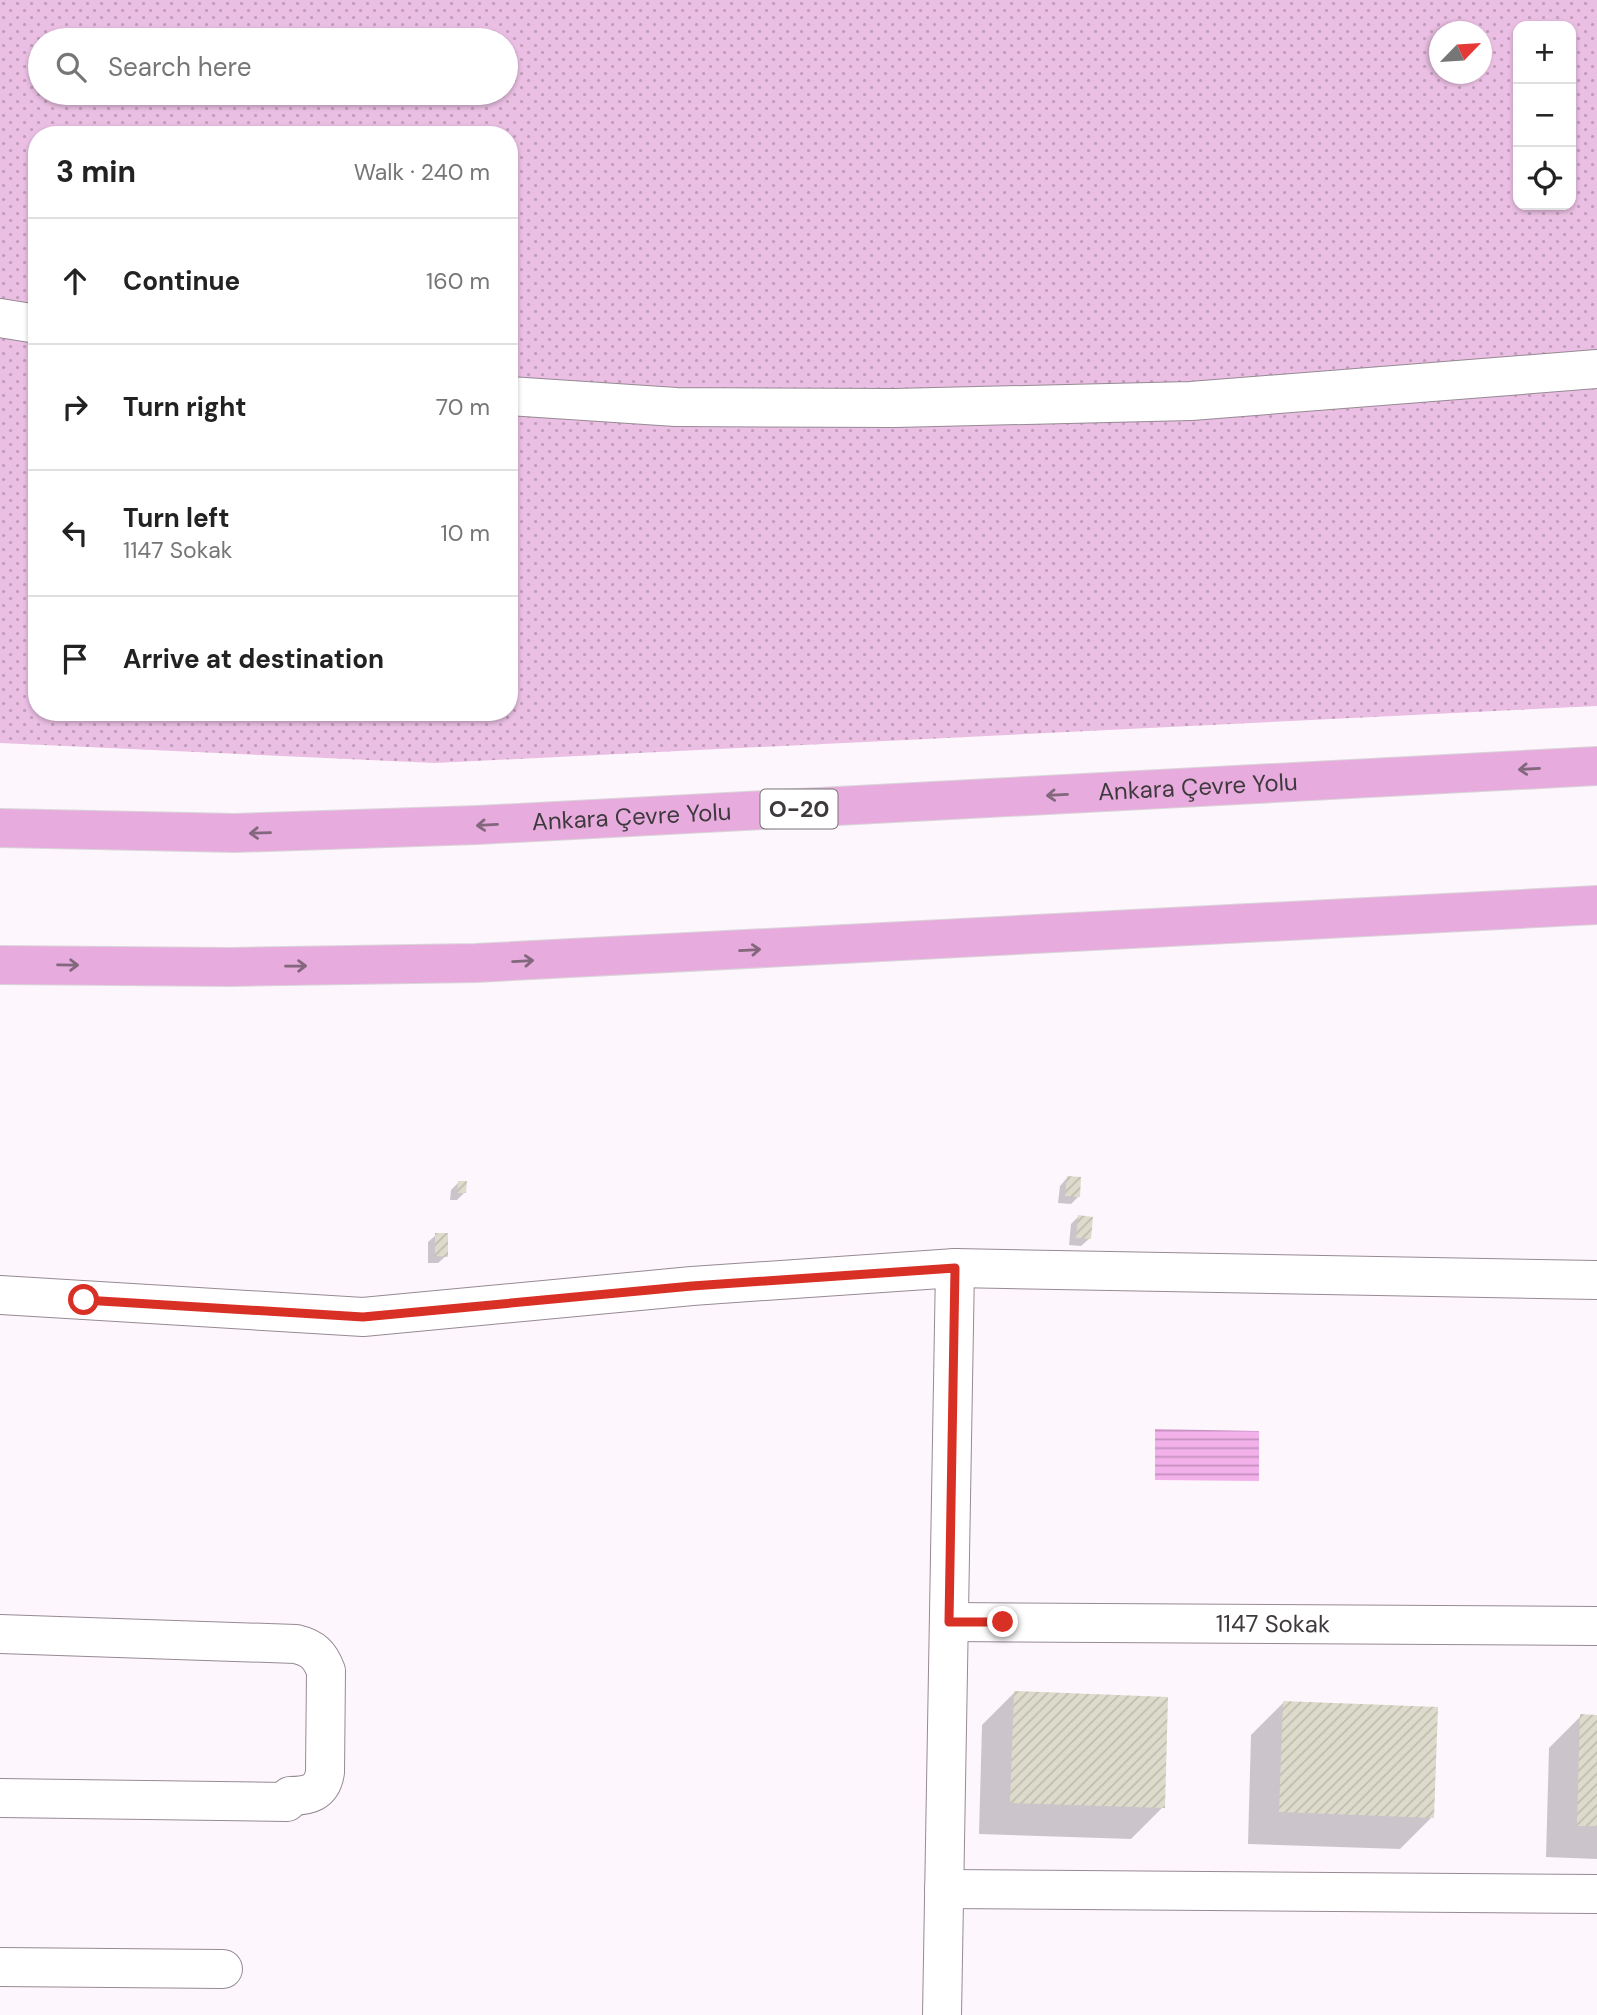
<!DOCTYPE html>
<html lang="en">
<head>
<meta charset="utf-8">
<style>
	:root { --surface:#fff; --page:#f2f2f2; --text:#222; --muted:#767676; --line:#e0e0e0 }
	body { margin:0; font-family:"DM Sans",sans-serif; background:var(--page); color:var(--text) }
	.controls { position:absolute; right:21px; top:21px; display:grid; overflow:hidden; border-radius:14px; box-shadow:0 2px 5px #0004 }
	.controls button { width:63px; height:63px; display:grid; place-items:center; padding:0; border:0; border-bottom:2px solid var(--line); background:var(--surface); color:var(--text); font:35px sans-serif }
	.compass { position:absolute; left:1429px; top:21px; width:63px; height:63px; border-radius:50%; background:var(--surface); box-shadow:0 2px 5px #0004; rotate:65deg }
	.stop { position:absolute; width:21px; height:21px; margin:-16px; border:5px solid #d93025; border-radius:50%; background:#fff }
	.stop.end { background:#d93025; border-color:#fff; box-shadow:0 2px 7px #0008 }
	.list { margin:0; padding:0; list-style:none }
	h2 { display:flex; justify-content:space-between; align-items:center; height:91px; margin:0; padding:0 28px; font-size:30px }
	h2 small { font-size:23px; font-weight:400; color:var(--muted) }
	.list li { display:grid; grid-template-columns:46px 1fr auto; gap:21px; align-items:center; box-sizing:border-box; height:126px; padding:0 28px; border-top:2px solid var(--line) }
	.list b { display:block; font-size:26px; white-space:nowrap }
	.list p { margin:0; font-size:23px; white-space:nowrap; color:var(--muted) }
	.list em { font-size:23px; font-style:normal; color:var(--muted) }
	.icon { flex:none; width:38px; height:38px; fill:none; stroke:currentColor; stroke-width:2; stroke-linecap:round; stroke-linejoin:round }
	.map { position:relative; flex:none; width:1597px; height:2015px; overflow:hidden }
	.search { position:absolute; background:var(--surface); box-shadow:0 2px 5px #0004; left:28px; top:28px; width:490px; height:77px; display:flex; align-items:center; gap:18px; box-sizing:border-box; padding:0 24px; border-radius:38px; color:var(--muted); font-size:26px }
	.panel { position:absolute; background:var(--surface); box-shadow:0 2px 5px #0004; left:28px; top:126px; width:490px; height:595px; border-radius:28px }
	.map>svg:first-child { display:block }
	.grass { fill:url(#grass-dots); fill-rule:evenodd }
	.water { fill:url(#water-rules) }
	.shadow { fill:#0003 }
	.building { fill:url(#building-hatch) }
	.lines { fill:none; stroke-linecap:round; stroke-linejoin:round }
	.minor-casing { stroke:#968a94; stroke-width:40 }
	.highway-casing { stroke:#d8d7d8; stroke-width:40 }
	.minor { stroke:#fff; stroke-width:38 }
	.highway { stroke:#e7abde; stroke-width:38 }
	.oneway { stroke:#82677d }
	.route { stroke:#d93025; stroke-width:9 }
	.labels { text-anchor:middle; stroke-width:7; stroke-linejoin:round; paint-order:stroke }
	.shield { fill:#fff; stroke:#787477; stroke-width:2 }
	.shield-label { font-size:23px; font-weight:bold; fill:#3e393d }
	.street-label { font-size:24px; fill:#3e393d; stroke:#fff }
</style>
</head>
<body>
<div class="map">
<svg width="1597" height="2015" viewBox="0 0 1597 2015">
	<defs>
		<pattern id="grass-dots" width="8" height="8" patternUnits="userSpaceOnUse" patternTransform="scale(1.75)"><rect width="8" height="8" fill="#eabfe3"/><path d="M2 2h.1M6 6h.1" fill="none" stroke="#bf9cb9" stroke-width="1.8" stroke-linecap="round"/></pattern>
		<pattern id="water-rules" width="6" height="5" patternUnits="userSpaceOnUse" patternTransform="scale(1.75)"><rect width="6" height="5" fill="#f2b1e9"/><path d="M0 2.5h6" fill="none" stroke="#c591be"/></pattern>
		<pattern id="building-hatch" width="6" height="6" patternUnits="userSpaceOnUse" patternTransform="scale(1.75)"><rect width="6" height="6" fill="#dddbcb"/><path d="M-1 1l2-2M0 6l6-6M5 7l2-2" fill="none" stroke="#bfbdaf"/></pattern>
	</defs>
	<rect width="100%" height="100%" fill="#fef6fd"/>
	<!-- grass -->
	<path class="grass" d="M0 0H1597V706L435 763 0 743ZM1518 26H1571V205H1518ZM1440 32H1482V74H1440ZM40 40H506V93H40ZM37 135H509V712H37Z"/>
	<!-- water -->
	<path class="water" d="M1155 1429 1259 1431V1481L1155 1480Z"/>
	<!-- shadow -->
	<path class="shadow" d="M1067 1178 1079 1196 1071 1204 1058 1203 1060 1186Z
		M459 1182 464 1193 457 1200H450L451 1190Z
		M1079 1216 1089 1239 1081 1246 1069 1245 1071 1224Z
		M436 1235 446 1256 438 1263H428V1242Z
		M1014 1693 1163 1807 1131 1839 979 1834 982 1725Z
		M1283 1703 1432 1817 1400 1849 1248 1844 1251 1735Z
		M1581 1716H1597V1859L1546 1857 1549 1748Z"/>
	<!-- building -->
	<path class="building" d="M1067 1176 1081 1177 1080 1197 1065 1196Z
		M458 1181H467L466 1193H457Z
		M1078 1215 1093 1217 1091 1239 1076 1238Z
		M435 1233H448V1257L435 1256Z
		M1014 1691 1168 1697 1165 1808 1010 1803Z
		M1283 1701 1438 1707 1434 1818 1279 1812Z
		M1580 1714 1597 1715V1826H1577Z"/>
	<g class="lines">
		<!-- minor casing -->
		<g class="minor-casing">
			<g id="minor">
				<path d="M0 318 37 324"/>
				<path d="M509 396 676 407 895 408 1191 401 1597 369"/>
				<path d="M0 1295 363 1317 692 1286 955 1268 1597 1280"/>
				<path id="s1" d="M949 1622 1597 1626"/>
				<path d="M0 1634 296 1644C313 1648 320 1655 326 1671L325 1772C322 1793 308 1796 290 1796"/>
				<path d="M0 1798 287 1802"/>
				<path d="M944 1889 1597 1894"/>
				<path d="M0 1967 223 1969"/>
				<path d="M942 2015 955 1268"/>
			</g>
		</g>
		<!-- highway casing -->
		<g class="highway-casing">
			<g id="highway">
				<path id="s2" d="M0 828 235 833 478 825 1597 766"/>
				<path d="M0 965 230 967 476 963 1597 905"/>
			</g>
		</g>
		<!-- minor -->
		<use href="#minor" class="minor"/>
		<!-- highway -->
		<use href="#highway" class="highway"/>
	</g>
	<!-- one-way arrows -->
	<defs><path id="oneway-shaft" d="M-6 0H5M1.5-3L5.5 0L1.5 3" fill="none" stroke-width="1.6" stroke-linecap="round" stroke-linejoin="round" transform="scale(1.75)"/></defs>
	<g class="oneway">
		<use href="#oneway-shaft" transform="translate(1529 769) rotate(177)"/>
		<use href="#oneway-shaft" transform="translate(1057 795) rotate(177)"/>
		<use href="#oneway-shaft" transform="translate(487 825) rotate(177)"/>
		<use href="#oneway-shaft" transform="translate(260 833) rotate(178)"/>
		<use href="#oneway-shaft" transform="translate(750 950) rotate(-3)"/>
		<use href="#oneway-shaft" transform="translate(523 961) rotate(-3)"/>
		<use href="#oneway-shaft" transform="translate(68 965) rotate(1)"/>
		<use href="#oneway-shaft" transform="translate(296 966) rotate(-1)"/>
	</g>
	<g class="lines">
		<!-- route -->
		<path class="route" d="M84 1300 363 1317 692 1286 955 1268 949 1622H1003"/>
	</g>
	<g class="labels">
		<!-- shield labels -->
		<rect class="shield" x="760.5" y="789.5" width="77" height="39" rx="5"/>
		<g class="shield-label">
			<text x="799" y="817">O-20</text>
		</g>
		<!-- street labels -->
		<g class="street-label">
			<text dy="8" stroke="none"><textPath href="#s2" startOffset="1199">Ankara Çevre Yolu</textPath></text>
			<text dy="8" stroke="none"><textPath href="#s2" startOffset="632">Ankara Çevre Yolu</textPath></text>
			<text dy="8" stroke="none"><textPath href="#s1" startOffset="324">1147 Sokak</textPath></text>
		</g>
	</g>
</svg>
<div class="controls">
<button>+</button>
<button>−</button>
<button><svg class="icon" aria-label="locate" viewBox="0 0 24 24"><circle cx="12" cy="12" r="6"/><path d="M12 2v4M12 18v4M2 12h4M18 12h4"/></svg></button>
</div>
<svg class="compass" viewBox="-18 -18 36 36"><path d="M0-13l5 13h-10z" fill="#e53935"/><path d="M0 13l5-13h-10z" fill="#767676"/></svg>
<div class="stop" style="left:84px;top:1300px"></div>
<div class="stop end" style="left:1003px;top:1622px"></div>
<div class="search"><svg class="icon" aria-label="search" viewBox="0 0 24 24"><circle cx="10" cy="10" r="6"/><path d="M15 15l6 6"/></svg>Search here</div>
<section class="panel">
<h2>3 min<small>Walk · 240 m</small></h2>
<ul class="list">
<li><svg class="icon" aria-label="ahead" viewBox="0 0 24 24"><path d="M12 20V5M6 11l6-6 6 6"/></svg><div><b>Continue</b></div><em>160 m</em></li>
<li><svg class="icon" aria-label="right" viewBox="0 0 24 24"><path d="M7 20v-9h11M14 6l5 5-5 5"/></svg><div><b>Turn right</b></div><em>70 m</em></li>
<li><svg class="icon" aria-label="left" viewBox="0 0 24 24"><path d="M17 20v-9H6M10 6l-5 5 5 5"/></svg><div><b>Turn left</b><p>1147 Sokak</p></div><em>10 m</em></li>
<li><svg class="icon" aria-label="arrive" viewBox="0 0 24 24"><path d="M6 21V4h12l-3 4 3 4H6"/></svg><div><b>Arrive at destination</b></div></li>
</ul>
</section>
</div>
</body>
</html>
